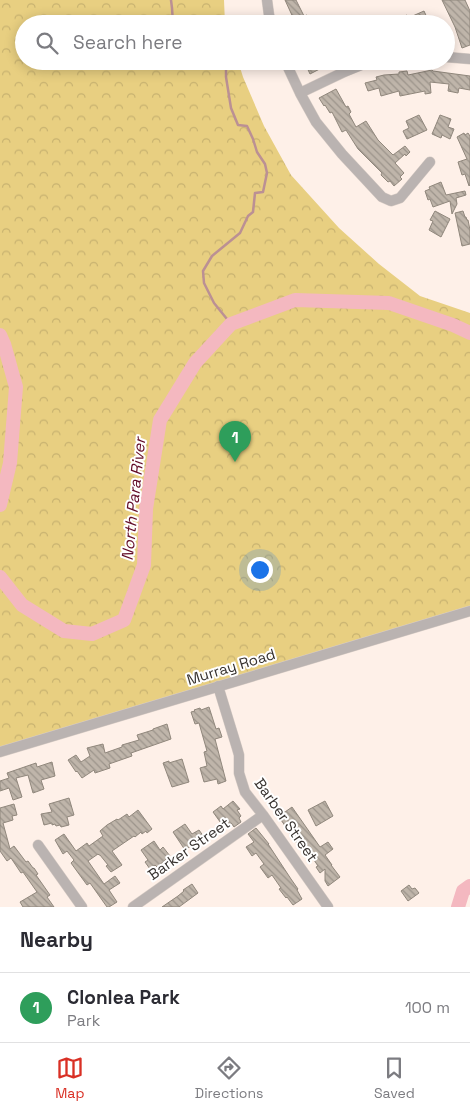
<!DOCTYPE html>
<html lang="en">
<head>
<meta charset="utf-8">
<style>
	:root { --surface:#fff; --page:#f2f2f3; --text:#2b2b33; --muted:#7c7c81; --line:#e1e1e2; --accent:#d93025 }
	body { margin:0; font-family:"Space Grotesk",sans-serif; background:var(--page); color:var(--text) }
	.you { position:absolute; left:259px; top:569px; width:18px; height:18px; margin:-12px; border:4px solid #fff; border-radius:50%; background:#1a73e8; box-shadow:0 0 0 8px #1a73e833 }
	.badge { display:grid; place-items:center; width:32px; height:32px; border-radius:50%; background:var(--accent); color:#fff; font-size:16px; font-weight:700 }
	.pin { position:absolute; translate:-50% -41px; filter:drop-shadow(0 1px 2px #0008) }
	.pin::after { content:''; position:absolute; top:26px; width:18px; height:15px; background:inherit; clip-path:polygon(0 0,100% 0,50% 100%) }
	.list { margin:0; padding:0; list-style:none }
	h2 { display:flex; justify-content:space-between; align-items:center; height:65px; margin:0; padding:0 20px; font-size:21px }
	h2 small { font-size:16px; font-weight:400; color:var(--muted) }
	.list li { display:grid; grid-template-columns:32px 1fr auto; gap:15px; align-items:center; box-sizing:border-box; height:70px; padding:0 20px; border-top:1px solid var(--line) }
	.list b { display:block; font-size:19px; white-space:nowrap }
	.list p { margin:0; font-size:16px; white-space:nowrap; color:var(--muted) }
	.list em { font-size:16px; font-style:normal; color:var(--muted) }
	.icon { flex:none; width:28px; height:28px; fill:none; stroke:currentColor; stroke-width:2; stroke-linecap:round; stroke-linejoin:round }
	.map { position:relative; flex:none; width:470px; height:907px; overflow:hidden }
	.search { position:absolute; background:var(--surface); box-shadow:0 2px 12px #0003; left:15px; right:15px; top:15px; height:55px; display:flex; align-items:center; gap:12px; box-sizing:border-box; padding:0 18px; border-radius:28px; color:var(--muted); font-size:19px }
	.sheet { height:135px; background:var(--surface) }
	nav { display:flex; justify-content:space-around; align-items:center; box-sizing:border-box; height:70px; border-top:1px solid var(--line); background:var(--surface); font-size:14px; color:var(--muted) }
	nav a { display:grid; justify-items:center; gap:2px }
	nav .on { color:var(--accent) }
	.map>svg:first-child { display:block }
	.park { fill:url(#park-crowns) }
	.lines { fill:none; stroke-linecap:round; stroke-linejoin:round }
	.stream { stroke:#bb9094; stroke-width:2.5 }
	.river { stroke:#f4b8c0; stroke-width:14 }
	.building { fill:url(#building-back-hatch); stroke:#90877c }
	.minor-casing { stroke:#dacec7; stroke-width:11 }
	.minor { stroke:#bab3b1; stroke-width:10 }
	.labels { text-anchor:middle; stroke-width:4; stroke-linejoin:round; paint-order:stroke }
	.street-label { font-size:15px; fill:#37322f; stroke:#fff }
	.water-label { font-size:16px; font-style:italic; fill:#610a26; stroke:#fff }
</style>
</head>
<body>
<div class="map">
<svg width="470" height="907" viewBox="0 0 470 907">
	<defs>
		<pattern id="park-crowns" width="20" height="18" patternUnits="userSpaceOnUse" patternTransform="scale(1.25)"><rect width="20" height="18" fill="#e8cf81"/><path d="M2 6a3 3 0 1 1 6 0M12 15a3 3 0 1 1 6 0" fill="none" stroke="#c8b270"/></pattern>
		<pattern id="building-back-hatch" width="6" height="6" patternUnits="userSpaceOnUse" patternTransform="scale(1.25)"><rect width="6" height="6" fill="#bfb5aa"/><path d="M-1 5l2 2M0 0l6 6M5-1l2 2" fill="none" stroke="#9c948b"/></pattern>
	</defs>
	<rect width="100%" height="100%" fill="#fef0e8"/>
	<!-- park -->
	<path class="park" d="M0 0H224L225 24H24V61H238L243 77 264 126 291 175 339 228 379 264 420 296 470 313V611L0 752Z"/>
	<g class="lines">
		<!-- stream -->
		<path class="stream" d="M171 0 172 8 173 24
			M226 61V77L231 108 238 125 247 126 253 139 257 152 265 164 267 173 263 192 255 193 253 212 248 216 240 233 212 256 203 271 204 283 214 303 231 324"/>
		<!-- river -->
		<path class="river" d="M0 335 4 344 16 387 10 463 0 505
			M0 577 22 605 64 631 92 634 124 620 144 565 146 509 160 420 195 363 231 324 295 300 389 303 453 325 470 333
			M458 907 463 891 470 886"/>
	</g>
	<!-- building -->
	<path class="building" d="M285 0H296L304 16 307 15 311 24H296Z
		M442 0H465L470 11V45L462 48 455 27Z
		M424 11 430 24H396L400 22 398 19 407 15 408 18Z
		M384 17 387 24H368Z
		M304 61H335L310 74Z
		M432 70 433 71 470 76V90L459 88 458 93 448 91 449 84 430 82 431 93 425 94V91L400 96 399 91 381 96 379 88 368 91 365 83 377 80 376 77 384 75 399 74V72L407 71 408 75Z
		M336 89 346 107 348 106 351 112 349 114 356 127 366 121 378 140 393 155 405 146 410 152 406 156 405 154 395 163 404 173 400 177 402 179 394 186 390 181 388 182 381 175 382 173 358 149 346 130 342 132 332 112 330 113 325 105 324 106 319 98Z
		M419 115 427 130 407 139 403 131 409 128 406 121Z
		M440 115 451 119 448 127 454 129 450 139 442 135 441 138 432 134Z
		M464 133 465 135 468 133 470 136V185L469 186 465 174 462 175 458 162 467 159 457 137Z
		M441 182 446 195 465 191 466 195 456 198 457 204 452 214 450 201 433 207 430 199 428 200 425 191 430 189 429 187Z
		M435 211 450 219 441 237 429 230 433 221 430 220Z
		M463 211 465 217H466L467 220H468L470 230V244L462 246 455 213Z
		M209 707 216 729 219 728 222 737 215 739 226 781 218 784 217 779 204 782 200 768 207 766 204 752 207 751 199 723 195 724 191 712 195 711 194 710 200 708 201 710Z
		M167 724 171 739 131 753 132 756 109 764 110 768 95 773 94 770 82 778 77 771 76 772 68 760 76 755 81 762 90 756 87 748 103 744 105 753 122 747V745L139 740 137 735 153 730V729Z
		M182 759 189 782 172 787 163 763 169 761V763L172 762Z
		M52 762 55 776 41 780 44 789 33 793 28 775 16 778 22 797 13 800 9 788 0 791V781L9 778 7 773 36 763 37 767Z
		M69 798 74 815 67 817 69 825 61 827 60 825 56 826 55 824 52 825V823L44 825 41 814 52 812 49 804Z
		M233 801 240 809 237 810 241 816 239 818 241 822 234 827 231 823 228 826 226 823 223 826 213 812 221 806 223 809Z
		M325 801 333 816 316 826 308 810Z
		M14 804 17 815 12 816 13 820 3 823 10 849 14 846 26 862 28 861 33 868H34L38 874 36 875 50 895 47 897 54 907H23L20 902 37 892 23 872 21 873 11 858 7 861 0 851V808Z
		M292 807 320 847 328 842 333 849 325 855 332 865H331L340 877 328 886 325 881V869L320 873 316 867 318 866 302 842 298 845 296 842 277 814 283 810 285 812Z
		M138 810 152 829 147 833 146 831 142 834 141 832 135 837 134 836 112 851 122 865 111 872 106 866 108 865 100 855H99L98 854 88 861 104 884 115 876 120 883 109 890 117 902 109 907H107L90 883 87 885 71 863 74 860 67 851 63 854 55 840 64 834 76 851 87 843 89 846 103 836 100 831 107 825 117 819 118 820 127 814 129 817Z
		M185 824 192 834 199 830 204 837 185 850 173 832Z
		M256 828 269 844H268L291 879 298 889 297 890 302 899 293 905 287 897 286 898 279 889 281 888 272 875 268 878 260 867 264 864 256 853 252 856 246 847 254 842 248 834Z
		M154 841 160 850 163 847 170 856 157 867 155 865 150 869 145 862 148 860 141 850Z
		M192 884 198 893 179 907H162L178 896 184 891 183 890Z
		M409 885 412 889 415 888 419 893 408 901 401 891Z"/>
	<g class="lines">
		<!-- minor casing -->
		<g class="minor-casing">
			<path id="minor" d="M267 0 269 15 272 24
				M446 57 470 59
				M285 61 300 93 316 122 342 154 382 197 391 201 400 198 430 162
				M300 93 344 72 371 61
				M218 686 237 748 239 755V773L245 792 263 815 328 907
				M0 752 470 611
				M38 845 82 907
				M133 907 263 815"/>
		</g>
		<!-- minor -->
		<use href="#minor" class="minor"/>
	</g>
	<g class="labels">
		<!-- street labels -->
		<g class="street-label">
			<text transform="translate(231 667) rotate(-17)" y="5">Murray Road</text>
			<text transform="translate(286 820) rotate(55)" y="5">Barber Street</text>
			<text transform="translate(189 849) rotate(-35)" y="5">Barker Street</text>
		</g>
		<!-- water labels -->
		<g class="water-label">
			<text transform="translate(133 499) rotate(-84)" y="6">North Para River</text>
		</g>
	</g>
</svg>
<div class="you"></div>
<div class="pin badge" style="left:235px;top:462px;background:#2e9e5b">1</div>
<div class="search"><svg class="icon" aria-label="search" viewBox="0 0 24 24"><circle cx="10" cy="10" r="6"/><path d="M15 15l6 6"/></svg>Search here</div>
</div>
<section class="sheet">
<h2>Nearby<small></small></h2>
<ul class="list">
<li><span class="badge" style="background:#2e9e5b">1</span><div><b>Clonlea Park</b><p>Park</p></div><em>100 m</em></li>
</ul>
</section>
<nav>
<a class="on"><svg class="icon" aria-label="map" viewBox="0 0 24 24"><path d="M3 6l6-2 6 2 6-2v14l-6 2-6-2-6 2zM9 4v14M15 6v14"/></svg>Map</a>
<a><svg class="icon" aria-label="directions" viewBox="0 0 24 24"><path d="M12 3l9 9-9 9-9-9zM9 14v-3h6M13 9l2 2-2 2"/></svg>Directions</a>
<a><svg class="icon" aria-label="saved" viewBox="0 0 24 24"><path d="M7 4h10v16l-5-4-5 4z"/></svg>Saved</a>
</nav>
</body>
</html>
